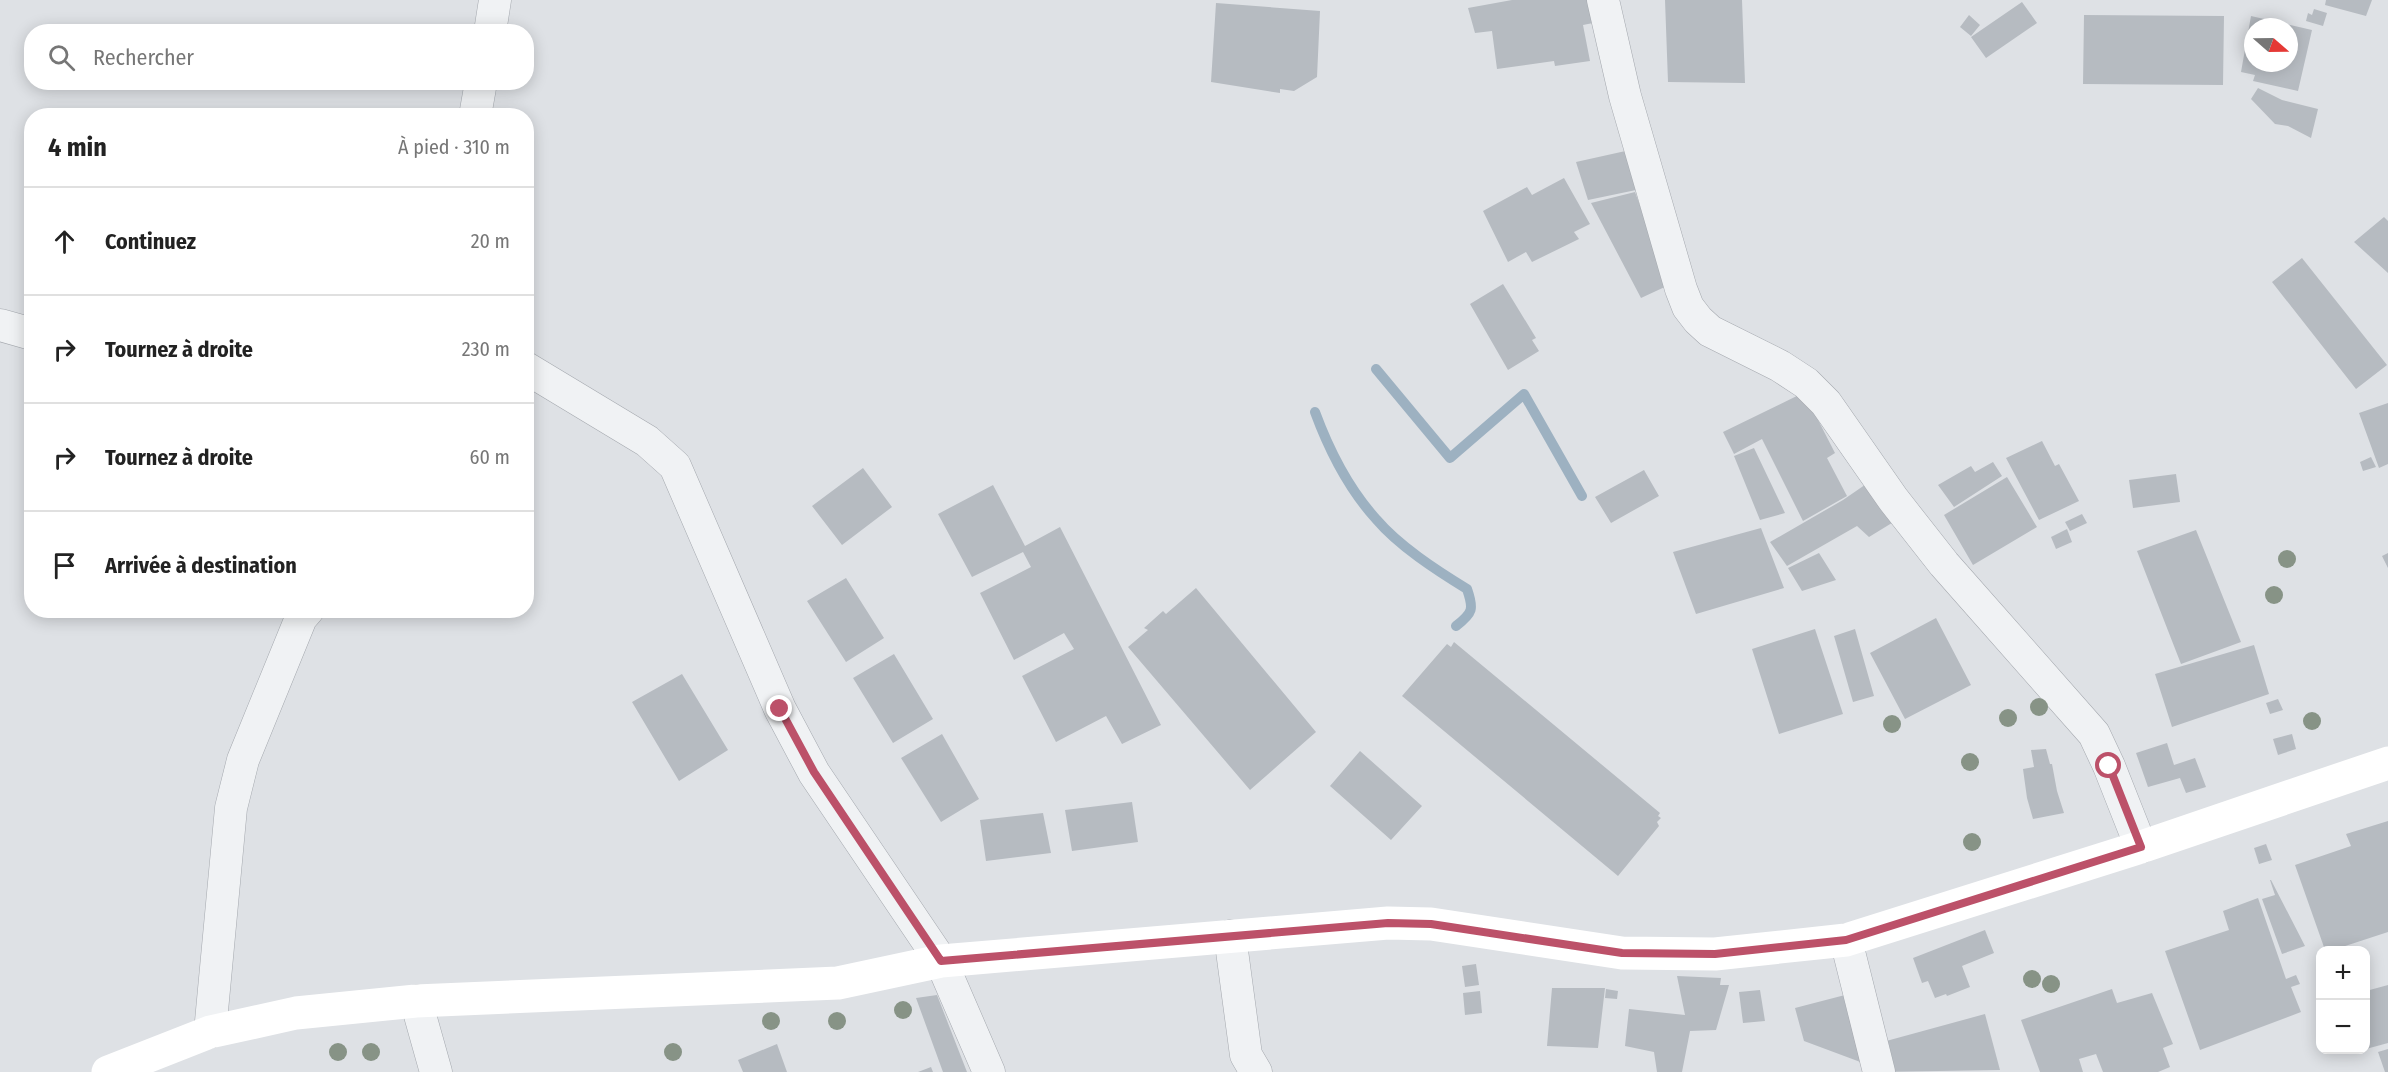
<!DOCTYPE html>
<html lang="fr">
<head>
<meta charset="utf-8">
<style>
	:root { --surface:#fff; --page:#f2f2f2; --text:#222; --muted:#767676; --line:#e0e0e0 }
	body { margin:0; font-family:"Fira Sans Condensed",sans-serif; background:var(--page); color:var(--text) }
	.controls { position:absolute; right:18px; bottom:18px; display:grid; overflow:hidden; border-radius:12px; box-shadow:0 3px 15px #0003 }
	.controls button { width:54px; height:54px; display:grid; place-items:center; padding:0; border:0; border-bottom:2px solid var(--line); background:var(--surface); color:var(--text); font:30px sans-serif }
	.compass { position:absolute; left:2244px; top:18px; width:54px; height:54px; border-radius:50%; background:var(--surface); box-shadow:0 3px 15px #0003; rotate:110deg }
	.stop { position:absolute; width:18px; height:18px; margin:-14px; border:4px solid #bc5169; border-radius:50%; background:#fff }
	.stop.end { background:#bc5169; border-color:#fff; box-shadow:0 2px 6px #0008 }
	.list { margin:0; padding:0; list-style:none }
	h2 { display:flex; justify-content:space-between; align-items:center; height:78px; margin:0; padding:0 24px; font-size:26px }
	h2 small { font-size:20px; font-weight:400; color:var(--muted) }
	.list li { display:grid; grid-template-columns:39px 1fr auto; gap:18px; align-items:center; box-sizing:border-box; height:108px; padding:0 24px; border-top:2px solid var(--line) }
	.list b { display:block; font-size:22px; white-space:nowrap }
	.list em { font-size:20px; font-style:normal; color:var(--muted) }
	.icon { flex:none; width:33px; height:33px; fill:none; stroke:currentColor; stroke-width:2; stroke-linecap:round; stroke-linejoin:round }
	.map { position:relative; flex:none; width:2388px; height:1072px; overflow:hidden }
	.search { position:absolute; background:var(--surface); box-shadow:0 3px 15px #0003; left:24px; top:24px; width:510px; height:66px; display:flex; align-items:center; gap:15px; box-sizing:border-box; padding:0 21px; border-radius:24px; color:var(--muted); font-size:22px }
	.panel { position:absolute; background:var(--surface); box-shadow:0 3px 15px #0003; left:24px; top:108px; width:510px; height:510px; border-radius:24px }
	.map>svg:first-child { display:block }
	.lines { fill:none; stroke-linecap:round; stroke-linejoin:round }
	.stream { stroke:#9db1c1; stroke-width:10 }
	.building { fill:#b6bbc1; fill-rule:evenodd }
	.minor-casing { stroke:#a4a8ae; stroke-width:33 }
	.minor { stroke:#f0f2f4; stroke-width:32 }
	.secondary { stroke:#fff; stroke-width:33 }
	.tree { fill:#879386 }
	.route { stroke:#bc5169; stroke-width:8 }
</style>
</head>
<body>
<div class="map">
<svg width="2388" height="1072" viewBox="0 0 2388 1072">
	<rect width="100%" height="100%" fill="#dee1e5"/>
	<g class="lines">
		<!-- stream -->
		<path class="stream" d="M1376 369 1450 458 1524 394 1582 496
			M1315 412C1329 450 1348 488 1376 519 1399 546 1436 570 1467 589 1474 609 1473 613 1456 626"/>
	</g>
	<!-- building -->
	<path class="building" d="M1512 0H1589L1593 23 1583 25 1590 61 1555 66 1554 61 1497 69 1492 31 1475 33 1468 8Z
		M1665 0H1742L1745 83 1668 82Z
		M2326 0H2372L2366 16 2325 5Z
		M2022 2 2037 23 1986 58 1971 37Z
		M1216 3 1320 11 1317 77 1294 91 1280 89V93L1211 82Z
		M2314 9 2327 13 2323 26 2306 21 2308 13 2312 15Z
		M1969 15 1980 25 1971 36 1960 27Z
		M2084 15 2224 16 2223 85 2083 84Z
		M2251 16 2312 30 2298 91 2253 81 2255 75 2241 72ZM2253 27H2289V63H2253Z
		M2258 88 2282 100 2318 109 2311 138 2288 126 2275 124 2251 99Z
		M1630 150 1636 190 1588 200 1576 162Z
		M1564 178 1590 224 1574 232 1579 239 1532 262 1526 252 1508 262 1483 211 1527 187 1532 195Z
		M1635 192 1669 285 1641 298 1591 203Z
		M2384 217 2388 221V273L2354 242Z
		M2302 258 2387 365 2356 389 2272 282Z
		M1503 284 1536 338 1532 340 1539 351 1508 370 1470 304Z
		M1809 390 1815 414 1835 453 1827 458 1847 496 1803 521 1762 439 1734 454 1723 432Z
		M2388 403V464L2379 468 2359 413Z
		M2042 441 2055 466 2059 464 2079 501 2039 520 2006 458Z
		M1754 448 1785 513 1760 520 1734 456Z
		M2371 457 2376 467 2363 471 2360 462Z
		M1993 462 2002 476 1954 507 1938 485 1971 466 1975 472Z
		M863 468 892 507 842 545 812 506Z
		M1644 470 1659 496 1611 523 1595 497Z
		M2176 474 2180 502 2133 508 2129 480Z
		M2007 477 2037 527 1973 565 1944 515Z
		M1872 480 1900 518 1869 537 1857 526 1787 566 1770 542 1843 500Z
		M993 485 1025 546 1060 527 1161 725 1122 744 1106 716 1056 742 1022 676 1074 649 1064 633 1014 660 980 593 1031 567 1023 552 972 577 938 514Z
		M2082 514 2087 523 2070 531 2065 522Z
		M1761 528 1784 588 1696 614 1673 552Z
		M2067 529 2072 542 2056 549 2051 537Z
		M2196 530 2241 642 2181 664 2137 551Z
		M1819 553 1836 580 1802 591 1788 568Z
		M2388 553V568L2382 556Z
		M846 578 884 638 846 662 807 601Z
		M1196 588 1316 732 1250 790 1128 647 1148 630 1144 628 1163 611 1166 614Z
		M1936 618 1971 685 1905 719 1870 653Z
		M1815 629 1843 714 1779 734 1752 649Z
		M1855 629 1874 696 1853 702 1834 636Z
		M1454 642 1660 813 1658 816 1661 818 1657 822 1659 826 1618 876 1402 696 1447 644 1451 647Z
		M2254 645 2269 694 2172 727 2155 674Z
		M894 654 933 719 893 743 853 678Z
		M682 674 728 750 679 781 632 702Z
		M2278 699 2283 710 2270 714 2266 703Z
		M942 734 979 799 941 822 901 758Z
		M2292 734 2296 749 2278 755 2273 739Z
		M2167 743 2174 765 2195 758 2206 787 2186 793 2180 778 2148 787 2136 753Z
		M2046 749 2050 764H2052L2057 791 2064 813 2033 819 2027 798 2023 769 2034 767 2031 750Z
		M1360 751 1422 806 1391 840 1330 786Z
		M1132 802 1138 842 1072 851 1065 810Z
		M1043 813 1051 853 986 861 980 820Z
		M2388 821V932L2333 950H2325L2295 865 2351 846 2346 834Z
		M2266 844 2272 860 2259 864 2254 848Z
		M2270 880H2271L2305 946 2282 954 2262 899 2275 895Z
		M2258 898 2286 979 2296 975 2300 984 2291 987 2301 1012 2200 1050 2165 951 2229 930 2223 911Z
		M1985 930 1994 953 1962 966 1970 987 1947 996 1946 994 1935 998 1928 981 1922 983 1913 958Z
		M1476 964 1479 985 1465 987 1462 966Z
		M1677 976 1721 978 1720 985H1729L1716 1030 1690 1031 1682 1072H1657L1654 1052 1625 1046 1629 1009 1685 1015Z
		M2388 985V1043L2366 1049V991Z
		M1552 988H1605L1598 1048 1547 1046Z
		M1606 989 1618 991 1617 999 1605 998Z
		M2112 989 2117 1003 2152 993 2173 1044 2163 1048 2170 1067 2158 1072H2103L2096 1054 2079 1059 2083 1072H2040L2021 1020Z
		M1760 990 1765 1021 1743 1023 1739 992Z
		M1480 991 1482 1013 1465 1015 1463 993Z
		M937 995 967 1072H943L916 998Z
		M1845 995 1863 1063 1804 1041 1795 1008Z
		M1985 1014 2000 1070 1877 1072 1868 1046Z
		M777 1044 787 1072H743L738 1060Z
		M2388 1049V1072H2385L2378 1052Z
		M931 1067 933 1072H918Z"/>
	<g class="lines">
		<!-- minor casing -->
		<g class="minor-casing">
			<path id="minor" d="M1603 0 1625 96 1681 289 1688 307 1698 320 1710 331 1780 366 1806 383 1826 403 1893 499 1944 564 2094 734 2109 766 2141 847
				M490 32 495 0
				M475 116 481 82
				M0 325 32 334
				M526 368 647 441 675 466 780 709 814 773 941 961 989 1072
				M1230 936 1246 1055 1256 1072
				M1846 940 1879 1072
				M416 1001 436 1072
				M210 1032 231 808 243 760 301 618 308 610"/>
		</g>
		<!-- minor -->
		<use href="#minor" class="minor"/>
		<!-- secondary -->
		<path class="secondary" d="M108 1072 210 1032 296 1013 416 1001 838 983 941 961 1388 923 1431 924 1622 953 1715 954 1846 940 2141 847 2388 763"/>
	</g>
	<!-- trees -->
	<g class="tree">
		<circle cx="2287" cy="559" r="9"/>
		<circle cx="2274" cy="595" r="9"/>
		<circle cx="2039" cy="707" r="9"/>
		<circle cx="2008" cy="718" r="9"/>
		<circle cx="2312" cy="721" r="9"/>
		<circle cx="1892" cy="724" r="9"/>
		<circle cx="1970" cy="762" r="9"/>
		<circle cx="1972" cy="842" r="9"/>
		<circle cx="2032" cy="979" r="9"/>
		<circle cx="2051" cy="984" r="9"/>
		<circle cx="903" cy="1010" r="9"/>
		<circle cx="771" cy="1021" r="9"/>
		<circle cx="837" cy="1021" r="9"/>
		<circle cx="338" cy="1052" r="9"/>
		<circle cx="371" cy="1052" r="9"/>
		<circle cx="673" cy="1052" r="9"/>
	</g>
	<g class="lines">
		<!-- route -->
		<path class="route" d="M780 709 814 772 941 961 1388 923 1431 924 1622 953 1715 954 1846 940 2141 847 2109 766"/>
	</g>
</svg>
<div class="controls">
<button>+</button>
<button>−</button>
</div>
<svg class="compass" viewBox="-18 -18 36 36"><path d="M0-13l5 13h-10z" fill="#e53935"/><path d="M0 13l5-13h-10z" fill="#767676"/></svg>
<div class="stop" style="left:2109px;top:766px"></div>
<div class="stop end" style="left:780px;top:709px"></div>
<div class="search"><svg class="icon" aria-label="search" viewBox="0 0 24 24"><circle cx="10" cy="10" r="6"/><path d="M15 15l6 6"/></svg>Rechercher</div>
<section class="panel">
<h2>4 min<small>À pied · 310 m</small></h2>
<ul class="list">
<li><svg class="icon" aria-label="ahead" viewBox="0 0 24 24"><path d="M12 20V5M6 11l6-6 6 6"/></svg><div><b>Continuez</b></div><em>20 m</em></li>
<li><svg class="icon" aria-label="right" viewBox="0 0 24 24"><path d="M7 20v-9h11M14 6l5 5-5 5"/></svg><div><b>Tournez à droite</b></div><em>230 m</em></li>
<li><svg class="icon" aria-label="right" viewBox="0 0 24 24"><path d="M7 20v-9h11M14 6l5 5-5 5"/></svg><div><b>Tournez à droite</b></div><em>60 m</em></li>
<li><svg class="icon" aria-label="arrive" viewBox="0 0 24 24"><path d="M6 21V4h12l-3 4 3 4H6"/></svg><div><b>Arrivée à destination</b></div></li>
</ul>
</section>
</div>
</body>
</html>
